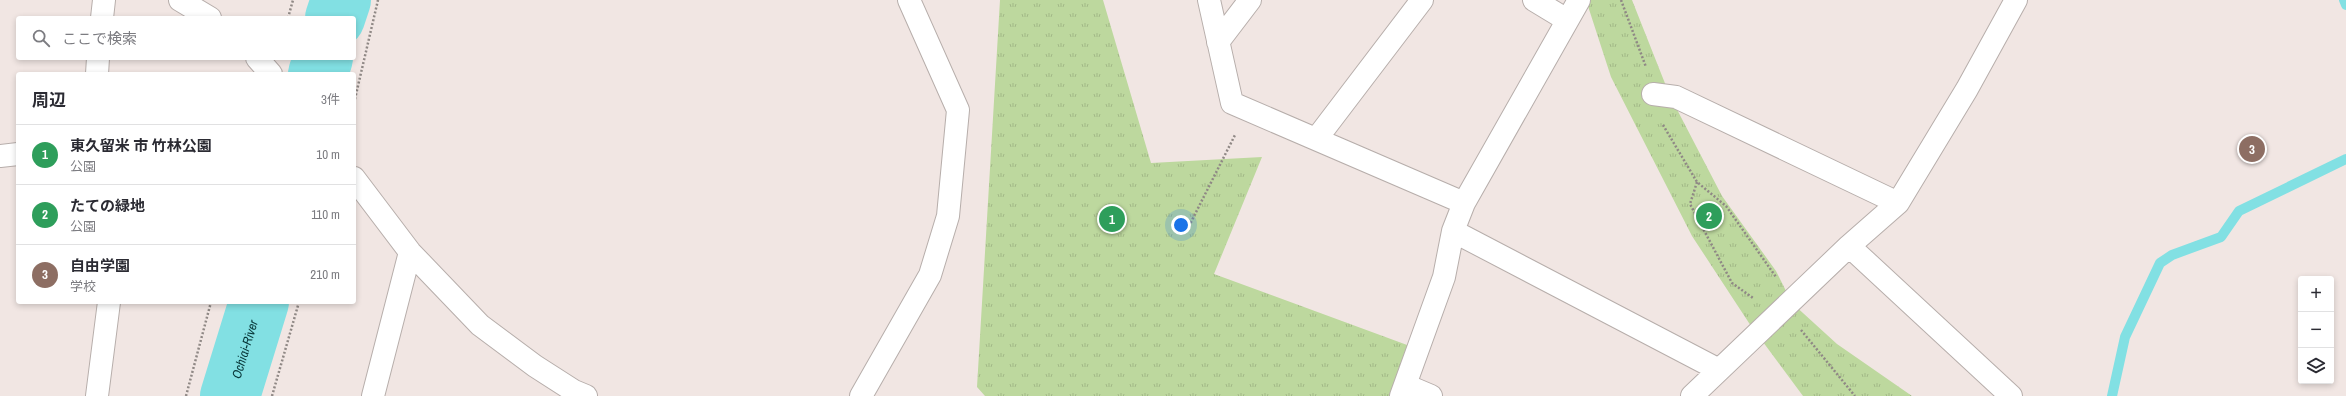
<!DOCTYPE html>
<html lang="ja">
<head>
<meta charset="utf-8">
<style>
	:root { --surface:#fff; --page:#f2f2f3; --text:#2b2b33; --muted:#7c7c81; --line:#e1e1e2; --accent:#7c3aed }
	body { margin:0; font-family:"Archivo Narrow","Noto Sans JP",sans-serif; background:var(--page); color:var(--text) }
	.controls { position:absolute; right:12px; bottom:12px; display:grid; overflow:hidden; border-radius:4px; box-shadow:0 2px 6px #0003 }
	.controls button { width:36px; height:36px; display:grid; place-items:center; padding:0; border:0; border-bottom:1px solid var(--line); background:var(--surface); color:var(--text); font:20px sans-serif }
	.you { position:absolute; left:1181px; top:225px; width:14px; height:14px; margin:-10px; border:3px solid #fff; border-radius:50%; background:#1a73e8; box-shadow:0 0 0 6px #1a73e833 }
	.badge { display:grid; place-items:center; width:26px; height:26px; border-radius:50%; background:var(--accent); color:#fff; font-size:13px; font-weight:700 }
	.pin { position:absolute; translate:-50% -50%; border:2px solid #fff; box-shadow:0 1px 4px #0006 }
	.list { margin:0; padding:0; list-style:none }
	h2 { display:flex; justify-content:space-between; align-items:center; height:52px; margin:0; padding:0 16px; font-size:17px }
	h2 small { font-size:13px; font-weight:400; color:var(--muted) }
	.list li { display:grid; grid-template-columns:26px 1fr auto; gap:12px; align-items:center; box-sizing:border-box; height:60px; padding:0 16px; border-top:1px solid var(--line) }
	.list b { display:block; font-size:15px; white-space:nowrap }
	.list p { margin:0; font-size:13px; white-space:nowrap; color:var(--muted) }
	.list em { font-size:13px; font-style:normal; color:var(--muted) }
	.icon { flex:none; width:22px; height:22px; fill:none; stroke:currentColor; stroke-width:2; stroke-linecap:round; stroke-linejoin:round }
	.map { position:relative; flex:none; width:2346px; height:396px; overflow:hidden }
	.search { position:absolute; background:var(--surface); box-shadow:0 2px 6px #0003; left:16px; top:16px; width:340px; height:44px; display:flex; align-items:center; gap:10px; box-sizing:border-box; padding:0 14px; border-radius:4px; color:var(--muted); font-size:15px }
	.panel { position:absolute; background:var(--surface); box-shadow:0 2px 6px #0003; left:16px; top:72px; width:340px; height:232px; border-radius:4px }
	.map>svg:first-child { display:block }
	.park { fill:url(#park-tufts) }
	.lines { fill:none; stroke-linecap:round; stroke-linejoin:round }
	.stream { stroke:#82e0e3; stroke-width:10 }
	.river { stroke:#82e0e3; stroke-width:60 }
	.minor-casing { stroke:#b7aeab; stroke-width:24 }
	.path { stroke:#8f8885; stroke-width:2.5; stroke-dasharray:2 2; stroke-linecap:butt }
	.minor { stroke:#fff; stroke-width:22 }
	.labels { text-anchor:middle; stroke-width:3; stroke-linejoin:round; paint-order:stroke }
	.water-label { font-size:13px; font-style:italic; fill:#083739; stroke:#f1e6e3 }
</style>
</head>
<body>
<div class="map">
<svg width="2346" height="396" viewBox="0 0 2346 396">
	<defs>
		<pattern id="park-tufts" width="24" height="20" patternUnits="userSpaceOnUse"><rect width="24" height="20" fill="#bdd89e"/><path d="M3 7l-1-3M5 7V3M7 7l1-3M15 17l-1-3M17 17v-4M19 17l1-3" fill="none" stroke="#a2b887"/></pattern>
	</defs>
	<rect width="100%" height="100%" fill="#f1e6e3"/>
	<!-- park -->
	<path class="park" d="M1000 0H1103L1151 163 1262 157 1214 274 1418 349 1399 396H985L977 387Z
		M1586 0H1632L1670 96 1722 196 1776 271 1792 303 1837 344 1912 396H1803L1749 323 1692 236 1611 77Z"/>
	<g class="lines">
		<!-- stream -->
		<path class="stream" d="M2344 0 2346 5
			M2112 396 2125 337 2160 263 2172 255 2221 237 2239 211 2346 159"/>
		<!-- river -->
		<g class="river">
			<path d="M335 18 341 0"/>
			<path d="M318 74 323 58"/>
			<path id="s1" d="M230 396 259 302"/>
		</g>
		<!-- minor casing -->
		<g class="minor-casing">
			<path id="minor" d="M180 0 210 18
				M1209 0 1232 103 1464 203
				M1534 0 1567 20
				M102 18 104 0
				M1218 42 1250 0
				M257 58 271 74
				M97 74 98 58
				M1653 94 1676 97 1898 203
				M1317 138 1422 0
				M0 156 18 154
				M354 178 410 252 480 325 535 366 574 391 586 396
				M1453 231 1719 370
				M1849 246 2011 396
				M1405 385 1431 396
				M97 396 109 302
				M373 396 410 252
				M861 396 930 275 948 216 958 110 909 0
				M1401 396 1444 277 1453 231 1464 203 1579 0
				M1692 396 1849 246 1898 203 1967 89 2016 0"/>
		</g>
		<!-- path -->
		<path class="path" d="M1621 0 1646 67
			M288 18 293 0
			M354 103 378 0
			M1663 125 1697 182 1726 206 1776 277
			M1697 182 1690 204 1732 283 1753 298
			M1187 230 1235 135
			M1801 330 1855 396
			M186 396 211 302
			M272 396 299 302"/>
		<!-- minor -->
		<use href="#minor" class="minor"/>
	</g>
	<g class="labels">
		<!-- water labels -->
		<g class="water-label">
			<text dy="5" stroke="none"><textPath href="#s1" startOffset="49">Ochiai-River</textPath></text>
		</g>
	</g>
</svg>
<div class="controls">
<button>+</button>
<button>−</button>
<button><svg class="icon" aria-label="layers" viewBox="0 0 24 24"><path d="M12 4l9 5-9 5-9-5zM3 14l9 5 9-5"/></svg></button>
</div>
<div class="you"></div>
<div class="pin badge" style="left:1112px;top:219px;background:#2e9e5b">1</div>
<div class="pin badge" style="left:1709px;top:216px;background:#2e9e5b">2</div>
<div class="pin badge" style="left:2252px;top:149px;background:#8d6e63">3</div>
<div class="search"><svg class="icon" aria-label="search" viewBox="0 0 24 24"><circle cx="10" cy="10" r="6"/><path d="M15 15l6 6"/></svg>ここで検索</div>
<section class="panel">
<h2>周辺<small>3件</small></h2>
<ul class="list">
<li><span class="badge" style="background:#2e9e5b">1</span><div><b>東久留米 市 竹林公園</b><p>公園</p></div><em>10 m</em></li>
<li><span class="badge" style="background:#2e9e5b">2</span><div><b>たての緑地</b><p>公園</p></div><em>110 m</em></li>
<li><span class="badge" style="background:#8d6e63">3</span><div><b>自由学園</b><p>学校</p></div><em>210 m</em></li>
</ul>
</section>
</div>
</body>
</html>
